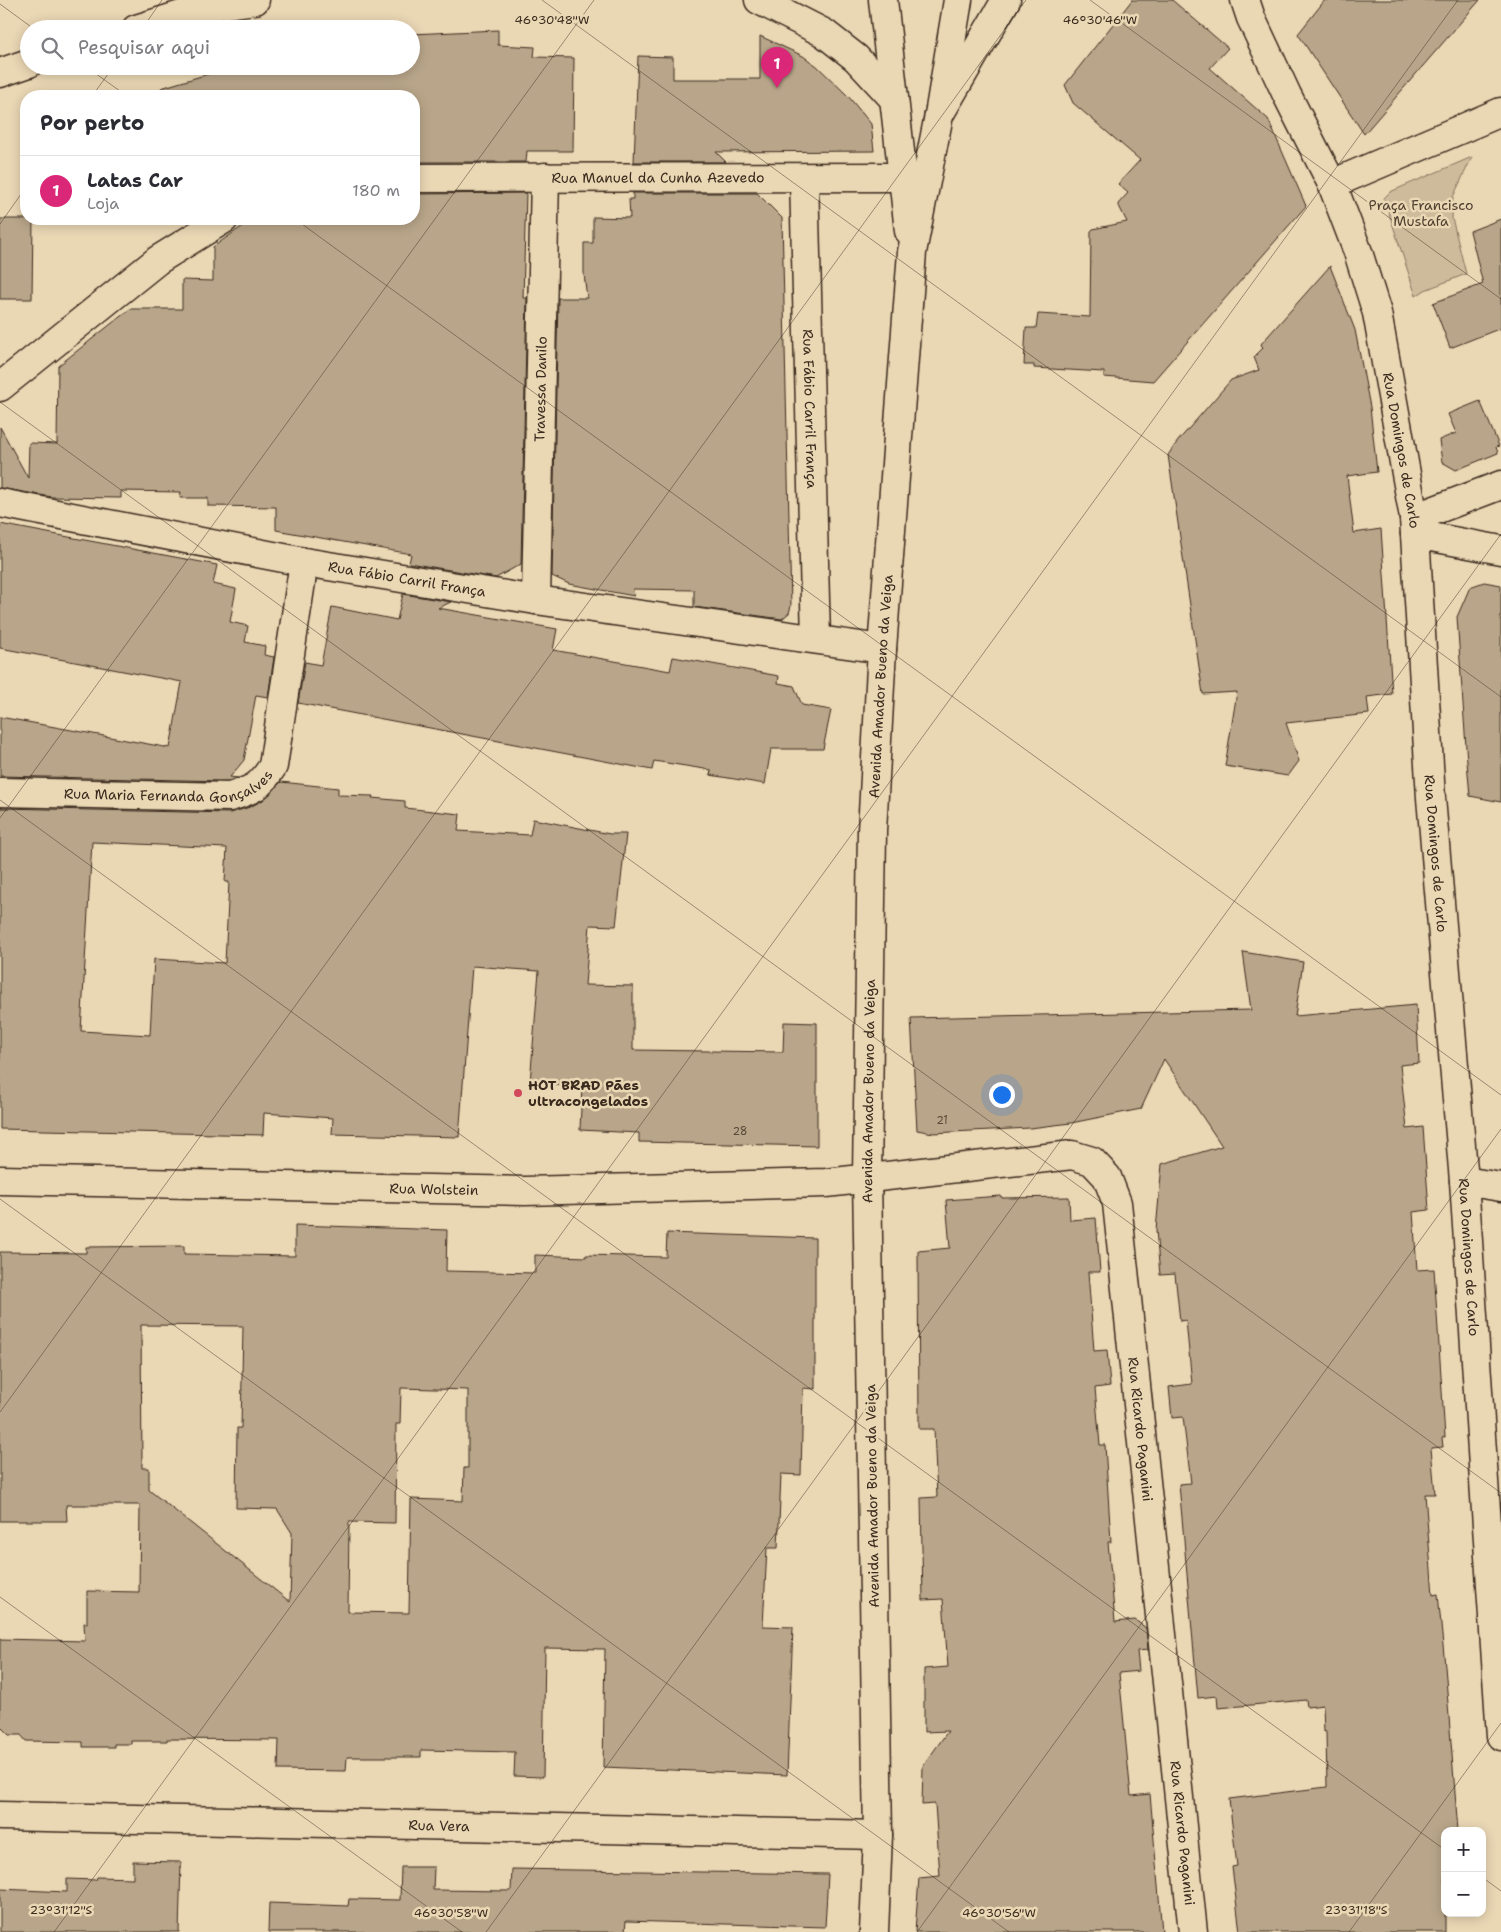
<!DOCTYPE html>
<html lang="pt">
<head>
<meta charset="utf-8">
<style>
	:root { --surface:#fff; --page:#f2f2f3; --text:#2b2b33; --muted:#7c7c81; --line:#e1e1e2; --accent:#db2777 }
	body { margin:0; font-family:"Shantell Sans",sans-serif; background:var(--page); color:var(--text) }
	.controls { position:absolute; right:15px; bottom:15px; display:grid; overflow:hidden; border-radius:10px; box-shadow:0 2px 12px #0003 }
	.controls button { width:45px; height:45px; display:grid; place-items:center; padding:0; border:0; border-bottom:1px solid var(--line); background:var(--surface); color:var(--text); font:25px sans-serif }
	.you { position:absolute; left:1001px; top:1094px; width:18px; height:18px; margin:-12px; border:4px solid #fff; border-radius:50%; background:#1a73e8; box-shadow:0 0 0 8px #1a73e833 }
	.badge { display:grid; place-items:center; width:32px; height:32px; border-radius:50%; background:var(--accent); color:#fff; font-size:16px; font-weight:700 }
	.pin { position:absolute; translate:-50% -41px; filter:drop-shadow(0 1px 2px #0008) }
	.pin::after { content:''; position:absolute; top:26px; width:18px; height:15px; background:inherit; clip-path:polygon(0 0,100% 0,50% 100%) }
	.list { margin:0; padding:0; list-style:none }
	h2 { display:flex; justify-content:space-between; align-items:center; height:65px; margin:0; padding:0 20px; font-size:21px }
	h2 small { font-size:16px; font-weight:400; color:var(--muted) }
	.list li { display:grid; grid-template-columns:32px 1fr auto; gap:15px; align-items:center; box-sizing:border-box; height:70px; padding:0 20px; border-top:1px solid var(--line) }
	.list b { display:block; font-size:19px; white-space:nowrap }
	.list p { margin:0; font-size:16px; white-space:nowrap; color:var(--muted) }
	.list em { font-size:16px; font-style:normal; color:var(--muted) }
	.icon { flex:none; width:28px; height:28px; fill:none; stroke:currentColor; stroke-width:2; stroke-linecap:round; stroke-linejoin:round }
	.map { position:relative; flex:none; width:1501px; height:1932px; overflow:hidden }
	.search { position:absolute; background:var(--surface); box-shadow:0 2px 12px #0003; left:20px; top:20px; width:400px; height:55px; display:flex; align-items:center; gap:12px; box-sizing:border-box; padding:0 18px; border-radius:28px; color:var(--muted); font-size:19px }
	.panel { position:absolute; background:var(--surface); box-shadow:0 2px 12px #0003; left:20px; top:90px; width:400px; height:135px; border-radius:20px }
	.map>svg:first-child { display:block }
	.green { fill:#cebb9c; stroke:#84725d }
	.building { fill:#b9a68a; stroke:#3b2a1e; fill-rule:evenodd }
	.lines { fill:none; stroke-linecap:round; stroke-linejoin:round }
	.street-casing { stroke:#3b2a1e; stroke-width:31 }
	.secondary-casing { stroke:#3b2a1e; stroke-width:31 }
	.primary-casing { stroke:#3b2a1e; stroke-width:31 }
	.street { stroke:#ead7b4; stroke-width:28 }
	.secondary { stroke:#ead7b4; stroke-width:28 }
	.primary { stroke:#ead7b4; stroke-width:28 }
	.ticks { fill:none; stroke:#3b2a1e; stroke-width:1; stroke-opacity:0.45 }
	.poi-dot { fill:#d1495b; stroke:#ead7b4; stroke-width:2 }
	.labels { text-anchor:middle; stroke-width:5; stroke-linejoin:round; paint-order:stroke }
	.number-label { font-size:11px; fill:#5a4939 }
	.street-label { font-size:14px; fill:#3b2a1e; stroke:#ead7b4 }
	.park-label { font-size:14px; fill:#514031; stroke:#ead7b4 }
	.poi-label { font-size:14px; font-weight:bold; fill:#3b2a1e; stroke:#ead7b4; text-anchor:start }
	.ticks-label { font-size:12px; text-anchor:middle; fill:#3b2a1e; stroke:#ead7b4; stroke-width:5; stroke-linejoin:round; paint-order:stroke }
</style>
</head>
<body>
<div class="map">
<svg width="1501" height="1932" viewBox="0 0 1501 1932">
	<rect width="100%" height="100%" fill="#ead7b4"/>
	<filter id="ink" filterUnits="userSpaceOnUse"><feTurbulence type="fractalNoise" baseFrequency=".02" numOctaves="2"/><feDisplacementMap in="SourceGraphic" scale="10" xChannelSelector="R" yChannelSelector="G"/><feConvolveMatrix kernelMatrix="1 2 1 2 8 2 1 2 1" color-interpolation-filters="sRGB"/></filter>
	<g filter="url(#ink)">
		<!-- green -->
		<path class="green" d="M1472 157 1453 197 1452 218 1466 274 1425 290 1416 296 1384 198 1390 192Z"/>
		<!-- building -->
		<path class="building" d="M1132 0H1172L1228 48 1210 68 1268 119 1306 206 1153 381 1104 377V372L1034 368V365H1024L1026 328H1036L1038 314 1090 317 1091 231 1093 229 1127 222 1118 204 1128 193 1118 184 1140 160 1073 103 1065 85Z
			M1325 0H1480L1364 134 1298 34Z
			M498 30V45L535 47 534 57 574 58 573 151H527L526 162H414V96H162L161 88 235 66H411V34Z
			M760 36 803 56 817 66 848 96 871 124 874 151 716 152 726 162H634L638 56 673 57V79H760Z
			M526 193 523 298H527L521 564 496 578 409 563 411 554 276 530V507L208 506V498H180L181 492 121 491V498L52 497 0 488V427L28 478 29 443 57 444 58 366 130 309H182V280L213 281V247L253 219 351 220V219H414V194Z
			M633 193H757L782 218 791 606 789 613 782 619 694 607V590L633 589 634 596 569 584 552 576 558 298H587L584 274V243H593V217L630 218 629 199H633Z
			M0 219H33L32 299H0Z
			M1501 219V328L1450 348 1433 303 1483 284 1470 231Z
			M1330 266 1355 330 1370 407 1377 472 1347 476 1354 533 1381 529 1392 694 1367 697 1369 714 1286 723 1299 761 1288 776 1225 766 1237 692 1203 694 1168 455 1178 441 1231 380 1259 370 1254 357 1263 348 1261 344Z
			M1480 401 1499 446 1496 447 1498 453 1456 470 1442 462 1439 440 1456 433 1448 414Z
			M0 524 217 565 213 584 236 589 230 622 248 626 245 642 265 646 264 655 274 657 268 697 256 695 244 760 230 777 238 778 228 781 0 776V717L170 748 182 682 0 648Z
			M1484 582 1501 585V802L1470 796 1467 762 1457 617 1470 587Z
			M403 594 451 602 438 608 557 629 553 650 670 671 673 657 779 676 778 683 794 686 802 705 831 710 823 749H771L765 784 710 775 711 770 654 761 652 770 298 703 305 662 321 665 332 607 397 620Z
			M281 782 338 788V795L373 796 372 798 405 801V808L460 814 458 831 530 835 533 819 610 834H626L616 926 590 925 585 985 633 986V1050L783 1052 784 1022 817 1023V1146L639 1142V1133L580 1130 582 1086 530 1083 539 971 472 966 459 1137 332 1134 333 1118 264 1113 263 1135 0 1129V808L230 813 250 807 263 800ZM92 842 227 848 225 882H229L225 963 154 959 150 1035 81 1031Z
			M1243 952 1303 962 1295 1016 1416 1005 1419 1063 1400 1065 1407 1129 1423 1127 1429 1210 1413 1212 1417 1270 1434 1269 1445 1437 1442 1438 1443 1447 1431 1448 1435 1494H1425L1433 1595 1438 1594 1445 1666 1458 1831H1445V1932H1240L1232 1867 1237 1866 1229 1799 1327 1787 1326 1731 1324 1732 1323 1705 1307 1707 1306 1700 1218 1708 1217 1696 1198 1698 1179 1484 1191 1483 1183 1417 1172 1418 1169 1387 1192 1384 1186 1320 1180 1321 1175 1274 1160 1275 1156 1230 1162 1164 1222 1146 1164 1059 1141 1109 1071 1123 1030 1128 933 1133 917 1130 911 1018 1251 1010Z
			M1001 1196 1002 1198 1069 1197 1070 1220 1096 1218 1100 1272H1088L1094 1351 1107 1350 1110 1386 1095 1388 1100 1445H1105L1111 1542H1108L1115 1622 1135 1620 1146 1628 1148 1650 1137 1651 1139 1671 1119 1673 1131 1796 1150 1794 1162 1932H915L919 1878 940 1876 935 1804 922 1805 923 1766 948 1731 924 1732V1669L948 1667 943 1599 923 1600 921 1498 937 1497 934 1429H919L918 1251 950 1248 946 1200Z
			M295 1225 447 1230 446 1271 535 1273V1255L586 1257V1255L666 1257 667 1233 815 1238V1389L803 1388 801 1475 781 1474 778 1548H767L763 1626 793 1627 787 1775 603 1767 605 1649 545 1648 543 1777 514 1776 515 1752 421 1750V1757H347L346 1771 278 1770 279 1740 167 1739V1741H131V1744H114V1747H83V1742L26 1741 21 1735H9L0 1726V1639L85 1641 84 1623H87V1591L139 1592 140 1505H66L67 1521H0V1252L86 1253V1247L184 1246V1254L295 1256ZM141 1325 243 1326 241 1428H237L236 1508 277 1509 292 1533 290 1602 149 1490V1468H142ZM401 1388 468 1390V1468H464L463 1501 411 1499 409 1613 348 1612 349 1522 395 1523 396 1424H400Z
			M133 1861 181 1862 179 1932H0V1889L67 1892V1879L96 1880 97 1877 133 1878Z
			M401 1867H434L433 1890 511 1891 512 1869 828 1874 825 1927 626 1921 625 1932H268L269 1903 348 1906 349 1899 400 1900Z"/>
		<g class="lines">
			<!-- street casing -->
			<g class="street-casing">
				<g id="street">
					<path id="s1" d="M1245 0 1251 18 1287 95 1332 184 1358 252 1377 313 1414 518 1431 798 1464 1181 1501 1736"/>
					<path id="s2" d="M414 178 902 177"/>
					<path id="s3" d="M804 178 816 639"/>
					<path d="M1332 184 1501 112"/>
					<path d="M0 387 158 260 224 219"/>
					<path id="s4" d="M0 503 304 562 536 600 882 649"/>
					<path d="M1414 518 1501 485"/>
					<path d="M1415 534 1501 550"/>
					<path id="s5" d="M536 600 545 177"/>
					<path id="s6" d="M0 792 230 797C254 789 259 788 273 766L304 562"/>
					<path id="s7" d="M0 1180 525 1191 826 1183 1072 1155 1092 1161 1107 1177 1117 1203 1193 1932"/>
					<path d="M1464 1181 1501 1187"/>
					<path id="s8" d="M0 1816 878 1835"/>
				</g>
			</g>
			<!-- secondary casing -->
			<g class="secondary-casing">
				<g id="secondary">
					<path d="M883 0 909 231"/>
					<path id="s9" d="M874 1932 878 1835 867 1177 872 831 882 649 912 252 939 115 958 0"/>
				</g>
			</g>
			<!-- primary casing -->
			<g class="primary-casing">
				<path id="primary" d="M759 0 824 33 856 58 894 99
					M136 29 210 6 255 0
					M0 73 29 63
					M939 115 1006 0"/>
			</g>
			<!-- street -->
			<use href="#street" class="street"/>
			<!-- secondary -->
			<use href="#secondary" class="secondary"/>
			<!-- primary -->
			<use href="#primary" class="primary"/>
		</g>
	</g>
	<!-- ticks -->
	<path class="ticks" d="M542 0 1501 697M1090 0 1501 299M0 4 34 29M142 29 162 0M85 66 127 96M92 96 114 66M295 219 1501 1095M0 224 26 187M0 402 1501 1493M0 800 1445 1850M0 818 594 0M0 1199 1009 1932M0 1412 1026 0M0 1597 462 1932M1482 1877 1501 1891M54 1932 1458 0M486 1932 1501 534M917 1932 1501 1129M1349 1932 1501 1723"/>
	<!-- markers -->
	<circle class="poi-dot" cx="518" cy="1093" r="5"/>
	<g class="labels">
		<!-- number labels -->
		<g class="number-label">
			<text x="942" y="1124">21</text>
			<text x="740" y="1135">28</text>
		</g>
		<!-- street labels -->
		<g class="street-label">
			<text dy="5" stroke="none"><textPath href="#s2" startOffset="244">Rua Manuel da Cunha Azevedo</textPath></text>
			<text dy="5" stroke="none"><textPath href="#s5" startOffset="211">Travessa Danilo</textPath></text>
			<text dy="5" stroke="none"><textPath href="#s3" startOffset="231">Rua Fábio Carril França</textPath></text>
			<text dy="5" stroke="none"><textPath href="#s1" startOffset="480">Rua Domingos de Carlo</textPath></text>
			<text dy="5" stroke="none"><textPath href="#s4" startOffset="414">Rua Fábio Carril França</textPath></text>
			<text dy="5" stroke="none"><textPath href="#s9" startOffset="1246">Avenida Amador Bueno da Veiga</textPath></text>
			<text dy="5" stroke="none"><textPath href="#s6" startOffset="171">Rua Maria Fernanda Gonçalves</textPath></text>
			<text dy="5" stroke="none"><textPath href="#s1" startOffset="885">Rua Domingos de Carlo</textPath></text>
			<text dy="5" stroke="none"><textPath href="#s9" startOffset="841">Avenida Amador Bueno da Veiga</textPath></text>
			<text dy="5" stroke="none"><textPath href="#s7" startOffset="434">Rua Wolstein</textPath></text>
			<text dy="5" stroke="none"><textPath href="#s1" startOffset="1290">Rua Domingos de Carlo</textPath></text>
			<text dy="5" stroke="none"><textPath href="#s7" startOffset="1372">Rua Ricardo Paganini</textPath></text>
			<text transform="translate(872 1496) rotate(-91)" y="5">Avenida Amador Bueno da Veiga</text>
			<text dy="5" stroke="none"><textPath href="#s8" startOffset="439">Rua Vera</textPath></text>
			<text dy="5" stroke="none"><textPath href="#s7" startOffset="1778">Rua Ricardo Paganini</textPath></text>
		</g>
		<!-- park labels -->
		<g class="park-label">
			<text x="1421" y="210">Praça Francisco<tspan x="1421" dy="16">Mustafa</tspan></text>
		</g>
		<!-- poi labels -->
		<g class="poi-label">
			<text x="528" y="1090">HOT BRAD Pães<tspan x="528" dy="16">ultracongelados</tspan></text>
		</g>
	</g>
	<g class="ticks-label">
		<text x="552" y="24">46°30'48"W</text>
		<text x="1100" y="24">46°30'46"W</text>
		<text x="61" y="1914">23°31'12"S</text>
		<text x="1356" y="1914">23°31'18"S</text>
		<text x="451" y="1917">46°30'58"W</text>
		<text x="999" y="1917">46°30'56"W</text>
	</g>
</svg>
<div class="controls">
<button>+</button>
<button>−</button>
</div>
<div class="you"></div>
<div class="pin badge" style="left:777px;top:88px">1</div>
<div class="search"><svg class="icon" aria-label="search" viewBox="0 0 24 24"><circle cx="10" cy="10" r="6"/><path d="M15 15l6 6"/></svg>Pesquisar aqui</div>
<section class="panel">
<h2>Por perto<small></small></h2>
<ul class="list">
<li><span class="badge">1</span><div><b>Latas Car</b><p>Loja</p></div><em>180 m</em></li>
</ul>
</section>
</div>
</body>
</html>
